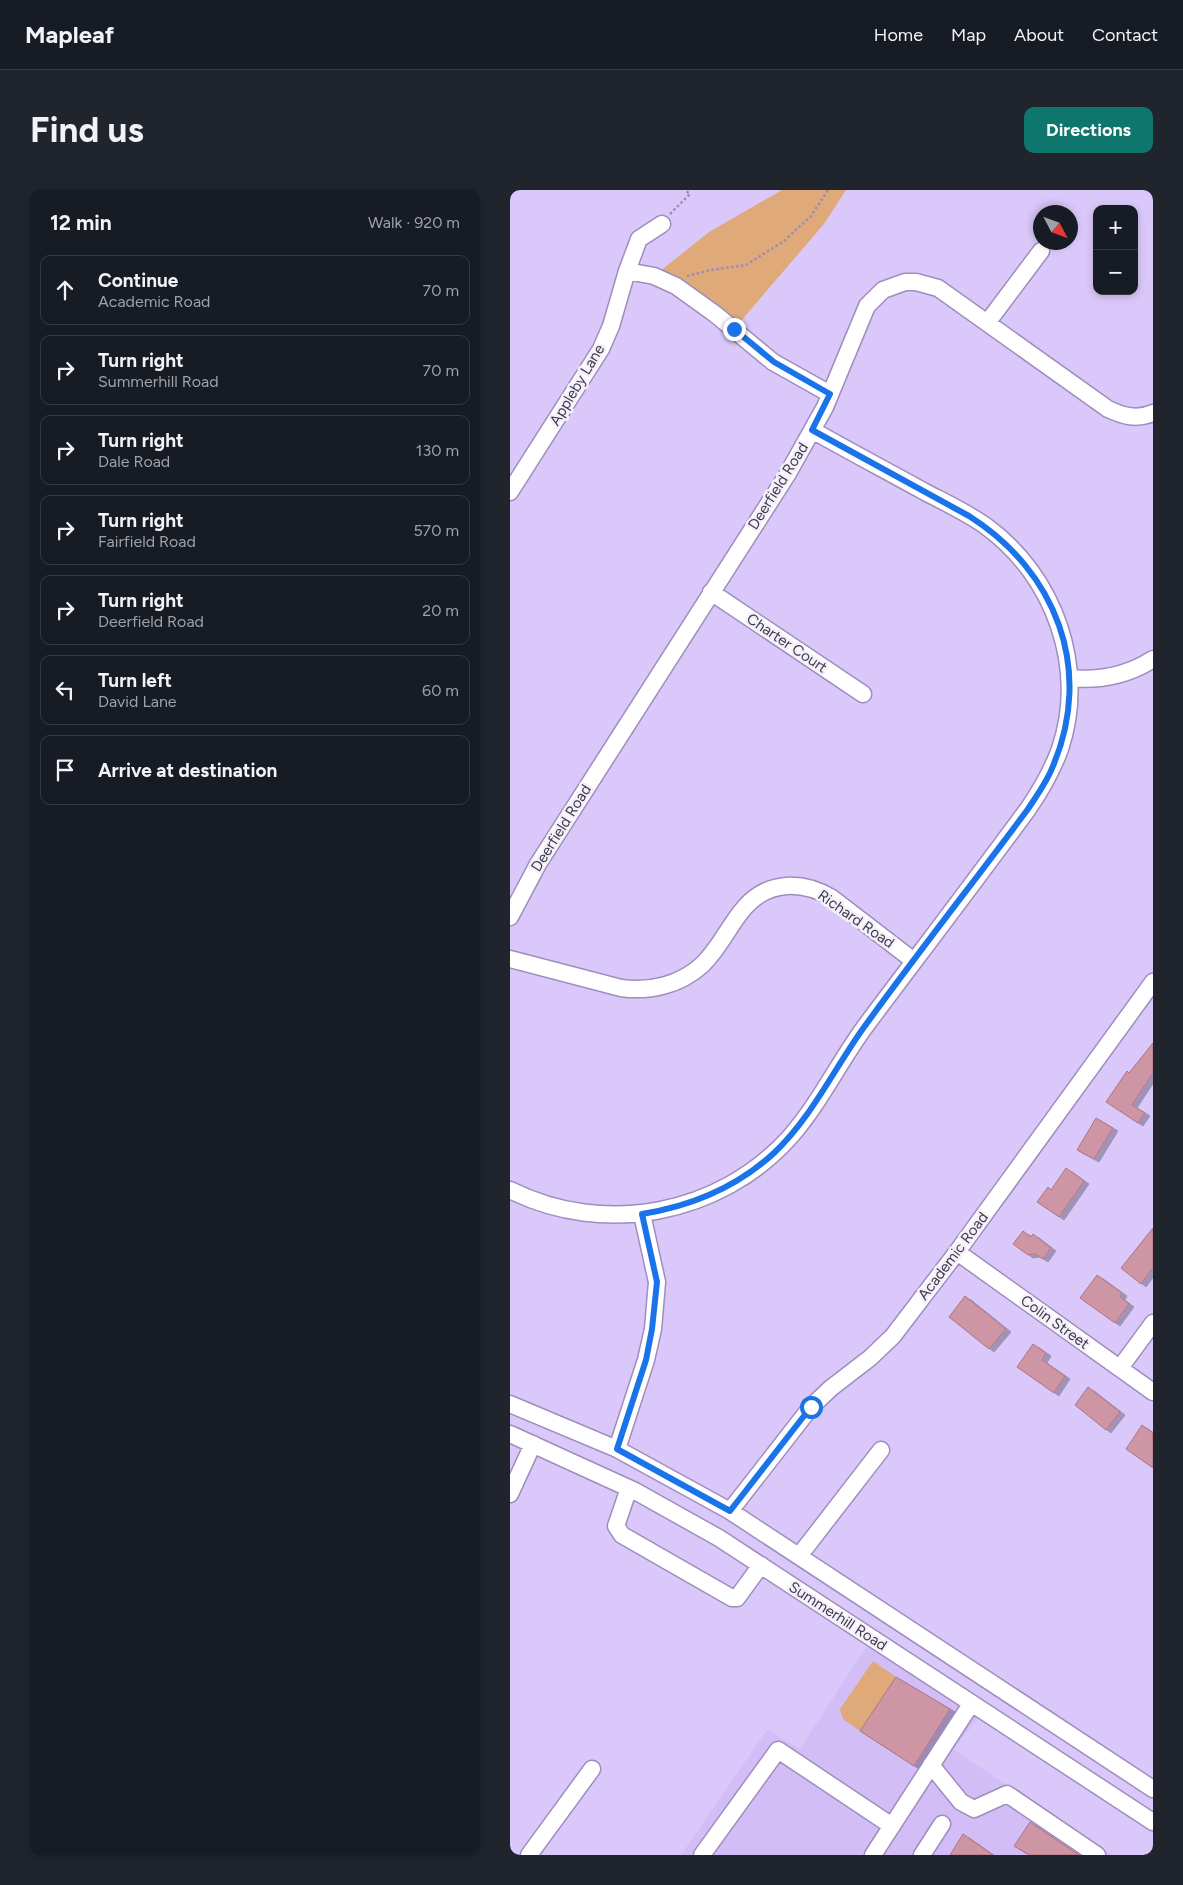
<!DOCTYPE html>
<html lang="en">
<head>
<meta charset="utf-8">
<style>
	:root { --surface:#171b24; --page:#20242c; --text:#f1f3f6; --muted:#9ea1a6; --line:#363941; --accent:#0f766e }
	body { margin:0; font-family:Figtree,sans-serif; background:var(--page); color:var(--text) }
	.controls { position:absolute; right:15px; top:15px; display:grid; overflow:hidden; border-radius:10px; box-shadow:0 2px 8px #0003 }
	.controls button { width:45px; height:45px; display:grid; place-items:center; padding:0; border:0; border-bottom:1px solid var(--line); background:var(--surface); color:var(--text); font:25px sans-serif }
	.compass { position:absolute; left:523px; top:15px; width:45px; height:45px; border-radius:50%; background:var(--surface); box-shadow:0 2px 8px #0003; rotate:131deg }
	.stop { position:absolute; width:15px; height:15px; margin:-11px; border:4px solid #1a73e8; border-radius:50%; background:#fff }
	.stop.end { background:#1a73e8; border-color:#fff; box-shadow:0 1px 5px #0008 }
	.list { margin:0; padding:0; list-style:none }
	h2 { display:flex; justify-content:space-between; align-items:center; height:65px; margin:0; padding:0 20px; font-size:21px }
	h2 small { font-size:16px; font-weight:400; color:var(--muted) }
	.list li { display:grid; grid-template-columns:32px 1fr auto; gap:15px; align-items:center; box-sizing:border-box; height:70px; margin:0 10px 10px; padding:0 10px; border:1px solid var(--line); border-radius:10px }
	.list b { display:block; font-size:19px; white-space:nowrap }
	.list p { margin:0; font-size:16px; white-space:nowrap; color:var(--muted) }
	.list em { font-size:16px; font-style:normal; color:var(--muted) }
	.icon { flex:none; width:28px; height:28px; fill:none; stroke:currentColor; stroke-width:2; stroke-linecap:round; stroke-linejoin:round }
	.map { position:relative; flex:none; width:643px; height:1665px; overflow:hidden; border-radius:10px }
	header { display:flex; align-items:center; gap:30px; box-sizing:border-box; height:70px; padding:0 25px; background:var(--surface); border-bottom:1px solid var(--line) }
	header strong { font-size:24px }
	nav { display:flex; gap:28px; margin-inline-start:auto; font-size:18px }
	.intro { display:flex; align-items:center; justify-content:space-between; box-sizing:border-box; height:120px; padding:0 30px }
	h1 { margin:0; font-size:35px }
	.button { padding:12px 22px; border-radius:10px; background:var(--accent); color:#fff; font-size:18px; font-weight:700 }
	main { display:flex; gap:30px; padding:0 30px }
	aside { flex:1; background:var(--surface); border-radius:10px; box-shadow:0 2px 8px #0003 }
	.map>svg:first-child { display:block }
	.built { fill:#d2bdf6 }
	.green { fill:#e0a979 }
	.building { fill:#ce95a4; stroke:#ac7584; filter:url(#shadow) }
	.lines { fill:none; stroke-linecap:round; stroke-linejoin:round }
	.minor-casing { stroke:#9f8dbc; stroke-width:19 }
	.path { stroke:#9b8db3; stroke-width:2.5; stroke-dasharray:2.5 2.5; stroke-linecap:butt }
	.minor { stroke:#fff; stroke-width:16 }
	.route { stroke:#1a73e8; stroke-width:6 }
	.labels { text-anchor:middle; stroke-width:5; stroke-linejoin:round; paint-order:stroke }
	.street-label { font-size:15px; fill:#40394d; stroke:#f4f1fb }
</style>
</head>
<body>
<header>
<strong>Mapleaf</strong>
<nav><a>Home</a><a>Map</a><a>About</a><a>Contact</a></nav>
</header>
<div class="intro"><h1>Find us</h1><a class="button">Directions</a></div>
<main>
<aside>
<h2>12 min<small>Walk · 920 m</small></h2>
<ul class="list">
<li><svg class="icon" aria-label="ahead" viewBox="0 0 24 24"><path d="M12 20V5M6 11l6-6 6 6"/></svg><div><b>Continue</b><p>Academic Road</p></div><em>70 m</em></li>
<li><svg class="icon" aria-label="right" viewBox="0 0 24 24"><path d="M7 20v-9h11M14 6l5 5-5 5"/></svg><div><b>Turn right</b><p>Summerhill Road</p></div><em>70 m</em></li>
<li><svg class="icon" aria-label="right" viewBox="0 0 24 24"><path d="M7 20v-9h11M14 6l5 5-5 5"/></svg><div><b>Turn right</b><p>Dale Road</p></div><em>130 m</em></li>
<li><svg class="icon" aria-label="right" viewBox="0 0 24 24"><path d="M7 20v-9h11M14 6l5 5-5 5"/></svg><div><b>Turn right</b><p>Fairfield Road</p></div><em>570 m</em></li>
<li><svg class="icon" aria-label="right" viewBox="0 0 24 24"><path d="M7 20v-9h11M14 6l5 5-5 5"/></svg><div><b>Turn right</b><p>Deerfield Road</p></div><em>20 m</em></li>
<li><svg class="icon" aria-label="left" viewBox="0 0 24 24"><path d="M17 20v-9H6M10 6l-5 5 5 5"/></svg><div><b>Turn left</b><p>David Lane</p></div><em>60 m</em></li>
<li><svg class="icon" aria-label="arrive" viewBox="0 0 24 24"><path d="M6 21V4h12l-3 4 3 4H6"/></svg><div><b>Arrive at destination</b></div></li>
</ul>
</aside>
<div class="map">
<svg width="643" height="1665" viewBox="0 0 643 1665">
	<defs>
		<filter id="shadow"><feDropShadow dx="5" dy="3" stdDeviation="0" flood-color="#0004"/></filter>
	</defs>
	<rect width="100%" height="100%" fill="#dac8fa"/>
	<!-- built -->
	<path class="built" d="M358 1454 469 1527 443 1559 601 1665H171L257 1540 290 1559Z"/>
	<!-- green -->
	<path class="green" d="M272 0H336L314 34 224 139 144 86 199 42Z
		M363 1471 386 1487 350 1541 333 1529 330 1519Z"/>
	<!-- building -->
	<path class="building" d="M643 853V883L622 915 635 923 628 933 596 912 617 881 619 883Z
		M586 928 603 938 584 969 567 960Z
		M556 978 574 991 549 1027 527 1012 538 997 541 1000Z
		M643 1038V1078L631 1094 611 1078Z
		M513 1041 521 1047 523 1044 541 1058 533 1069 525 1064 518 1065 503 1054Z
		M587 1085 612 1103 610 1107 619 1114 605 1133 570 1108Z
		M455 1106 496 1139 479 1159 439 1127Z
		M523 1154 536 1163 532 1170 555 1186 544 1203 507 1177Z
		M578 1197 610 1222 596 1240 565 1215Z
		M632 1235 643 1243V1278L616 1259Z
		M386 1487 440 1519 404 1576 350 1541Z
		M520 1632 569 1665H519L504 1656Z
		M453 1644 483 1665H440Z"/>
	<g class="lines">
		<!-- minor casing -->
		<g class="minor-casing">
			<path id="minor" d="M117 81 144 86 166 96 205 124 263 172 320 204
				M477 133 531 61
				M0 302 91 159 101 136 117 81 129 49 152 34
				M201 402 353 504
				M559 488C590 491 617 486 643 469
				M0 727 28 674 277 285 315 217 357 116 373 100 395 92H406L428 98 598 219C613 226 627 230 643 223
				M0 769 111 798C140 802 170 795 192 775 210 758 219 735 235 717 259 690 293 691 322 708L404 771
				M0 1000C94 1047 210 1025 280 947 310 913 330 870 357 834 411 762 465 691 518 619 531 600 542 581 550 559 577 478 545 387 477 337 458 323 436 313 415 302 377 281 339 261 302 240
				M447 1062 643 1202
				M610 1178 643 1133
				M0 1214 107 1259 220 1321 643 1599
				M0 1244 125 1301 209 1348 643 1632
				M107 1259 136 1170 143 1139 147 1092 132 1024
				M119 1298 106 1336 112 1345 222 1408H227L251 1375
				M0 1304 23 1254
				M220 1321 301 1217 321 1198 360 1168 383 1146 447 1062 643 792
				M289 1366 371 1260
				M421 1575 451 1612 464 1619 497 1604 587 1665
				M19 1665 82 1579
				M192 1665 268 1560 382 1636
				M363 1665 461 1514
				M412 1665 432 1634"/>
		</g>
		<!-- path -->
		<path class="path" d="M160 24 180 4 175 0
			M177 86 201 80 236 75 274 51 301 26 318 0"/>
		<!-- minor -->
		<use href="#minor" class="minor"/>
	</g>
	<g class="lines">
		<!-- route -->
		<path class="route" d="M224 139 264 172 320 204 302 240 459 326C546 381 584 479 543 576 537 592 527 605 518 619 463 693 406 765 352 840 323 881 301 928 264 963 227 997 182 1016 132 1024L147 1092 142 1139 136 1170 107 1259 220 1321 301 1217"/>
	</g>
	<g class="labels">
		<!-- street labels -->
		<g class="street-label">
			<text transform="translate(67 195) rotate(-59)" y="5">Appleby Lane</text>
			<text transform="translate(268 296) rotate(-58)" y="5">Deerfield Road</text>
			<text transform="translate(277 453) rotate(34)" y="5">Charter Court</text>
			<text transform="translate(51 638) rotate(-58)" y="5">Deerfield Road</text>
			<text transform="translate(346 729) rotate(35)" y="5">Richard Road</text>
			<text transform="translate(443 1066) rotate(-53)" y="5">Academic Road</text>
			<text transform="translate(545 1132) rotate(36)" y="5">Colin Street</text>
			<text transform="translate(328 1426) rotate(33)" y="5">Summerhill Road</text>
		</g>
	</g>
</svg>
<div class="controls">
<button>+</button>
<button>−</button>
</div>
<svg class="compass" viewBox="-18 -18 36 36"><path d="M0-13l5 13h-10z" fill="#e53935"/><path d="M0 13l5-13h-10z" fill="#9ea1a6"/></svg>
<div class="stop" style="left:301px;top:1217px"></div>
<div class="stop end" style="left:224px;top:139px"></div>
</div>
</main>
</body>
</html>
